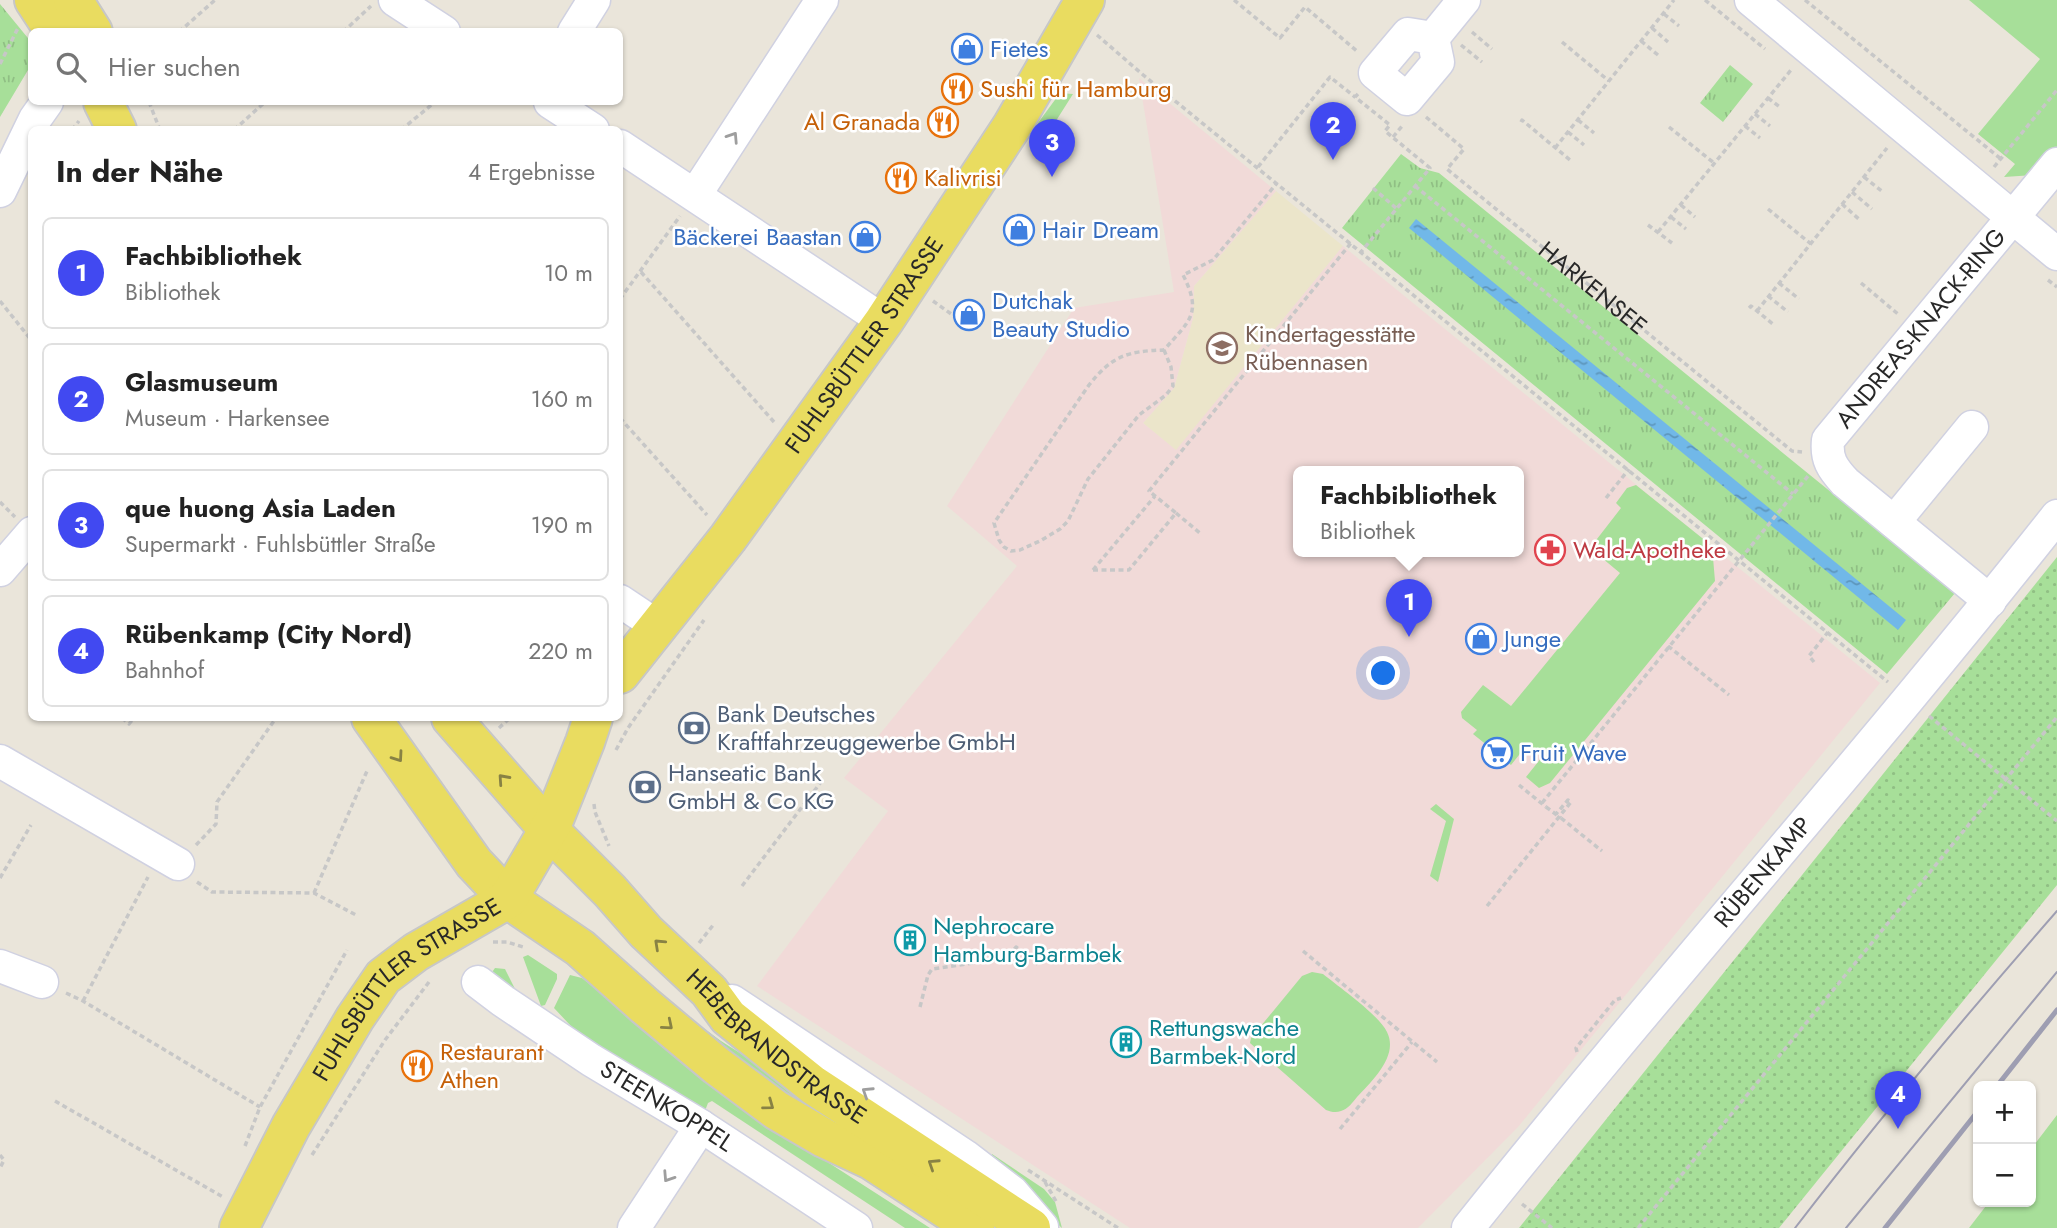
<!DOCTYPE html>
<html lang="de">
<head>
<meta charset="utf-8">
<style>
	:root { --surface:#fff; --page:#f2f2f2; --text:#222; --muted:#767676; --line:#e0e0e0; --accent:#4149f1 }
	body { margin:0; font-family:Jost,sans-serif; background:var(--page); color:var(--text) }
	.controls { position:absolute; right:21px; bottom:21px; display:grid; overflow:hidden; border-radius:10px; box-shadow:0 2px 5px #0004 }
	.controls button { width:63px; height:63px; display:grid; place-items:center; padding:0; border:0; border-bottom:2px solid var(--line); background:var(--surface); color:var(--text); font:35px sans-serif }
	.you { position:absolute; left:1384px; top:674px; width:24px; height:24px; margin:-18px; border:5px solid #fff; border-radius:50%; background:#1a73e8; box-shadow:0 0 0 10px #1a73e833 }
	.badge { display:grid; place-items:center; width:46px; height:46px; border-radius:50%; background:var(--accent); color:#fff; font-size:23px; font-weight:700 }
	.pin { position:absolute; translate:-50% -58px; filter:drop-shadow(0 2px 4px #0008) }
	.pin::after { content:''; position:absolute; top:37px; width:24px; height:21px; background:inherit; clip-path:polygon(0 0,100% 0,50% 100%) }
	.popup { position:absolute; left:1293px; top:466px; width:231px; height:91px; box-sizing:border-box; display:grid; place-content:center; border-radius:10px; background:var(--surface); filter:drop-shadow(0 2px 5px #0005); font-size:23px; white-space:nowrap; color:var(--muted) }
	.popup b { font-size:26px; color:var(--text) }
	.popup::after { content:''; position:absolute; left:50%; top:100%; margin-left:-14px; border:14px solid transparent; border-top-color:var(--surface) }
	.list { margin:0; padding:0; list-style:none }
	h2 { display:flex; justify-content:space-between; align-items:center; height:91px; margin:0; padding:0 28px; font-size:30px }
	h2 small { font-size:23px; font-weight:400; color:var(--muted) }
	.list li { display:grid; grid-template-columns:46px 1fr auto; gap:21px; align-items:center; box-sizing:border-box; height:112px; margin:0 14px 14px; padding:0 14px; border:2px solid var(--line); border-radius:10px }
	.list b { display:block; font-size:26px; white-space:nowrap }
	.list p { margin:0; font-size:23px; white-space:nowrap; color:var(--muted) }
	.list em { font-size:23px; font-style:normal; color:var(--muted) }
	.icon { flex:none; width:38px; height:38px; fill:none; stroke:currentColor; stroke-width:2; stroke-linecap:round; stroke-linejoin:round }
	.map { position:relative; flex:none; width:2057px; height:1228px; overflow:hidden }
	.search { position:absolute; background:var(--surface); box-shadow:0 2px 5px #0004; left:28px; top:28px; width:595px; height:77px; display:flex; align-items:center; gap:18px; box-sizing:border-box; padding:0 24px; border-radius:10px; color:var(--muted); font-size:26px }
	.panel { position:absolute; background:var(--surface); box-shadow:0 2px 5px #0004; left:28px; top:126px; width:595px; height:595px; border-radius:10px }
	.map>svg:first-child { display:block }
	.education { fill:#ebe5ca }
	.medical { fill:#f1dad8; fill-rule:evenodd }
	.grass { fill:#a7df99 }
	.park { fill:url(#park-tufts) }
	.garden { fill:url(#garden-dots) }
	.water { fill:url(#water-ripples) }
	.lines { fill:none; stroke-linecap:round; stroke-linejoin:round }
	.minor-casing { stroke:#d0d1e1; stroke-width:35 }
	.major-casing { stroke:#c7c7c7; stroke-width:42 }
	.path { stroke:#c7c7c7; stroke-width:3.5; stroke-dasharray:5 3.5; stroke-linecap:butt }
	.minor { stroke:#fff; stroke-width:32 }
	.major { stroke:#e9dc60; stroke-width:38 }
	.tram { stroke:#9e9eb2; stroke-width:2 }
	.rail { stroke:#9e9eb2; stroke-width:5 }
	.path-bridge { stroke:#c7c7c7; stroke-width:3.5; stroke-dasharray:5 3.5; stroke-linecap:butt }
	.oneway { stroke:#9e9e9e }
	.oneway2 { stroke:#888244 }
	.labels { text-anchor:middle; stroke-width:5; stroke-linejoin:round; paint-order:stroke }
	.shop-label { font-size:24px; fill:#366cbe; stroke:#fff; text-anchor:start }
	.food-label { font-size:24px; fill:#c56008; stroke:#fff; text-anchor:start }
	.street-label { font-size:24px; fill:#282828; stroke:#fff }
	.education-label { font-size:24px; fill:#785e54; stroke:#fff; text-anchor:start }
	.health-label { font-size:24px; fill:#be3a42; stroke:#fff; text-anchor:start }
	.service-label { font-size:24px; fill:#4e5e75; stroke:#fff; text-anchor:start }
	.culture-label { font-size:24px; fill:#0d838f; stroke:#fff; text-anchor:start }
</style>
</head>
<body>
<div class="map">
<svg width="2057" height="1228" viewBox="0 0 2057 1228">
	<defs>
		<pattern id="park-tufts" width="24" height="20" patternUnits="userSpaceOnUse" patternTransform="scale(1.75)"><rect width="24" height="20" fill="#a7df99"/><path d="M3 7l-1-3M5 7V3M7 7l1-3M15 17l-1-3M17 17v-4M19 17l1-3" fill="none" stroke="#90bf84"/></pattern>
		<pattern id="garden-dots" width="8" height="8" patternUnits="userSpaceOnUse" patternTransform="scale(1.75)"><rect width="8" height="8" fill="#a7df99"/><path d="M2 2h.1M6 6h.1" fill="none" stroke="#90bf84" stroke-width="1.8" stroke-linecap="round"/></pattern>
		<pattern id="water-ripples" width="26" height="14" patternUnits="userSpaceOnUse" patternTransform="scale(1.75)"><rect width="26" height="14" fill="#71b8e8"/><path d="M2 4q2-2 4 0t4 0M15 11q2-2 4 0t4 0" fill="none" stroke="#5d96bc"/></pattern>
	</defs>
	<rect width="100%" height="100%" fill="#eae5da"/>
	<!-- education -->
	<path class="education" d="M1276 191 1343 246 1176 451 1143 423 1174 388 1193 318 1194 286Z"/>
	<!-- medical -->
	<path class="medical" d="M1139 78 1276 191 1194 286 1193 318 1174 388 1143 423 1176 450 1343 246 1880 683 1518 1127 1418 1228H1130L757 986 888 811 844 778 1017 566 947 506 1074 308 1174 292ZM1299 471H1519V551H1299Z"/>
	<!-- grass -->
	<path class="grass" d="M1969 0H2057V149L2035 175 2004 177 2015 164 1978 134 2040 59Z
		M1060 93 1073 94 1042 143 1035 127Z
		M1636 485 1712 546 1715 581 1550 783 1539 788 1526 777 1542 757 1527 745 1511 765 1503 759 1506 755 1492 742 1488 746 1473 734 1477 730 1462 718 1461 712 1483 685 1511 706 1620 573 1590 548 1621 508 1616 503 1627 488Z
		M1436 804 1454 819 1438 882 1430 876 1446 821 1430 809Z
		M528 955 557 974V979L545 1005 541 1006 523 957Z
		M495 968 505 969 518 995 490 975Z
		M631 968 687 1016 721 1041 795 1088 793 1110 720 1054Z
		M1312 972 1323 974C1339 987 1379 1015 1387 1032 1399 1056 1372 1081 1357 1097 1353 1102 1348 1109 1341 1111 1336 1113 1331 1112 1326 1110L1250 1043 1251 1038 1302 976Z
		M570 975 582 978 722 1091 784 1134 930 1228H905L712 1101 708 1103 703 1116 585 1041 554 1008Z
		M2057 1115V1228H1969L1989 1202H2031V1149Z
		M992 1154 1044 1189 1055 1202 1062 1228 992 1165Z"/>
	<!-- park -->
	<path class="park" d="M0 4 32 43 31 65 0 117Z
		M1730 65 1753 84 1723 122 1700 103Z
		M1401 154 1420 168 1439 173 1955 593 1887 674 1342 228Z"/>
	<!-- garden -->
	<path class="garden" d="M2057 557V885L1779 1228H1519Z"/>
	<!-- water -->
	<path class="water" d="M1416 219 1906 620 1898 630 1409 228Z"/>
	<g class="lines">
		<!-- minor casing -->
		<g class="minor-casing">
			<g id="minor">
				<path d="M395 0 444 32"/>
				<path d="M1751 0 2057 254"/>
				<path d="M574 32 594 0"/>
				<path d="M1408 34 1433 38 1438 62 1407 99 1375 73Z"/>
				<path d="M1433 38 1464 0"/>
				<path d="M550 102 593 130"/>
				<path d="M620 146 884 321"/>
				<path d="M0 191 35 119 47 102"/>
				<path d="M695 195 822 0"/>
				<path d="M1894 522 1972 427"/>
				<path d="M0 570 32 533"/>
				<path d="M620 601 659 627"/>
				<path id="s2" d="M1990 601 1845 482C1832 468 1826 459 1828 440L2057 164"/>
				<path d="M0 761 178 864"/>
				<path d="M0 966 42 982"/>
				<path id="s3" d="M478 982 503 1001 591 1060 701 1126 856 1228"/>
				<path d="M732 1001 965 1156 1012 1192 1042 1227"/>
				<path d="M634 1228 701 1126"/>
				<path id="s4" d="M1468 1228C1660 987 1866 758 2057 516"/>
			</g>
		</g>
		<!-- major casing -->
		<g class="major-casing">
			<g id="major">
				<path d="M34 0 55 32"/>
				<path d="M73 0 93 32"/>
				<path d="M103 102 117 130"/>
				<path id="s5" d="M620 674 728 538 884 321 1012 126 1085 0"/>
				<path d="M371 718 474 863 508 899 580 948 645 1006 717 1066 776 1110 824 1138 871 1160 975 1228"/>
				<path id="s6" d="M451 718 549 830 610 891 646 932 709 991 728 1017 813 1085 1031 1228"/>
				<path id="s7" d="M239 1228 291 1126 355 1018 383 977 416 952 508 899 553 822 585 742 593 718"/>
			</g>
		</g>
		<!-- path -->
		<g class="path">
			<path d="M1234 0 1280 38 1305 7 1358 52"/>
			<path d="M1705 0 1765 49"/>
			<path d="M1805 0 2001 159"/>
			<path d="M1664 14 1679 26"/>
			<path d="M1652 28 1668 42"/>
			<path d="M179 32 215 0"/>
			<path d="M343 32 371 6"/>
			<path d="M1472 32 1492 49"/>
			<path d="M1097 35 1142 74 1888 682"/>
			<path d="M1641 41 1658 55"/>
			<path d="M1562 42 1609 81"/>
			<path d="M1461 45 1482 62"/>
			<path d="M0 64 18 28"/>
			<path d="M1358 94 1355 97 1390 125 1385 131 1430 168 1361 252"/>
			<path d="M1768 98 1781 108"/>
			<path d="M149 102 160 130"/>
			<path d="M1755 114 1770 126"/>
			<path id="s1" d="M1426 117 1464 149 1447 169 1792 451 1802 452"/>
			<path d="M1578 120 1594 133"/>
			<path d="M1521 122 1522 120 1570 160"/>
			<path d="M1745 126 1760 138"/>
			<path d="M1669 127 1714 163"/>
			<path d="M72 130 79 121"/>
			<path d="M234 130 265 102"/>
			<path d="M401 130 435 102"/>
			<path d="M1568 132 1584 145"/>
			<path d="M1393 137 1403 125"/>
			<path d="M1555 148 1674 0"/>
			<path d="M1258 167 1330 77 1355 97"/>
			<path d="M1994 167 2057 90"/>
			<path d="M1864 177 1883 192"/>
			<path d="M1415 186 1793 494"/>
			<path d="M1373 188 1397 209"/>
			<path d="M1852 192 1872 209"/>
			<path d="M1842 204 1861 221"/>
			<path d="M1681 205 1695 217"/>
			<path d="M1768 209 1811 244"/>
			<path d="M1671 217 1686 229"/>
			<path d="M1648 225 1672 243"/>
			<path d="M1658 232 1791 70"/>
			<path d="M641 272 774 422"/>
			<path d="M2048 280 2057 287"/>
			<path d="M1779 283 1799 299"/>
			<path d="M1861 283 1898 314"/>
			<path d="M1768 296 1788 312"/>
			<path d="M620 299 680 216"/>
			<path d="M0 301 32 341"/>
			<path d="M933 301 954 316"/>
			<path d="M1749 308 1751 306 1774 325"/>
			<path d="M1757 311 1887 148"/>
			<path d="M1164 350 1171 367 1173 386 1166 395 1139 415 1088 479 1068 521 1060 529 1040 541 1020 550 1011 551 1004 547 999 540 994 523 1089 385C1112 356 1127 351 1164 350 1189 321 1203 314 1183 275L1213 260 1277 183"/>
			<path d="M620 418 707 515"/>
			<path d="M1606 498 1629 469"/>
			<path d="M0 502 15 517"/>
			<path d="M1176 513 1201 534"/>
			<path d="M1093 570H1129L1176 513 1149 491 1351 243"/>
			<path d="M1093 570 1155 496"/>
			<path d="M1668 646 1729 695"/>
			<path d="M1814 662 1809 656 1828 632"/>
			<path d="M1929 716 2057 821"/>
			<path d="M122 718 129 724 134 718"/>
			<path d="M499 728 510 718"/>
			<path d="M616 750 628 728 704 620"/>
			<path d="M1519 785 1546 807"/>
			<path d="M1542 803 1808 476"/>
			<path d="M594 804 595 812 609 846"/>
			<path d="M1561 818 1602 851"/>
			<path d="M196 845 216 824 217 802 276 718"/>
			<path d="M0 878 31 825"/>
			<path d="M197 882 212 892 314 893 358 916"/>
			<path d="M742 886 821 782"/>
			<path d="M314 893 367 771"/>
			<path d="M1487 906 1571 802 1568 800 1556 814"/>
			<path d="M493 942H507L523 947"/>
			<path d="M699 943 714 924"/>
			<path d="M1303 951 1437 1062"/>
			<path d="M66 993 83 1001 260 1107"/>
			<path d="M83 1001 148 877"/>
			<path d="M920 1007 928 975 932 969 1007 958 1016 947 1039 965"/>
			<path d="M1577 1052 1576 1048 1615 1000 1621 998"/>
			<path d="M55 1101 223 1197"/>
			<path d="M1340 1129 1412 1042"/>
			<path d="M245 1146 260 1107 347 950"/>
			<path d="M0 1155 4 1160 0 1168"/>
			<path d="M312 1155 385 1040 429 982"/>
			<path d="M1028 1170 1118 1228"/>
			<path d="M1045 1182 1057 1203"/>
			<path d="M1522 1204 1552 1228"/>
			<path d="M1638 1228 2057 717"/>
		</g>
		<!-- minor -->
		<use href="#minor" class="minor"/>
		<!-- major -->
		<use href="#major" class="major"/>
		<!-- tram -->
		<path class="tram" d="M1795 1228C1879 1119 1967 1014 2057 911
			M1846 1228 2057 972"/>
		<!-- rail -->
		<path class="rail" d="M1997 1086 2057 1010
			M1885 1228 1978 1111"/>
		<!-- path-bridge -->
		<path class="path-bridge" d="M1546 807 1561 818"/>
	</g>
	<!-- one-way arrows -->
	<defs><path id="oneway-chevron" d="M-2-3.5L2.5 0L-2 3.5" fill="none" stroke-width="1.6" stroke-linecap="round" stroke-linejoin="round" transform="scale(1.75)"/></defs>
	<g class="oneway">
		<use href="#oneway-chevron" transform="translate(733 137) rotate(-57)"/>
		<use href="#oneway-chevron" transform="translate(867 1092) rotate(-147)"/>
		<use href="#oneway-chevron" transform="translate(668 1177) rotate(123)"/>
	</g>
	<g class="oneway2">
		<use href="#oneway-chevron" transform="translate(398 757) rotate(55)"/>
		<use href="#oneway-chevron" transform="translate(503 779) rotate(-132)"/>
		<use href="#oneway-chevron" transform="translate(659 944) rotate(-137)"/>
		<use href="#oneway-chevron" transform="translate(668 1025) rotate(40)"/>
		<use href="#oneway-chevron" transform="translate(769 1105) rotate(36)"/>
		<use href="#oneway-chevron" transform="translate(933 1164) rotate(-147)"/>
	</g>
	<!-- icons -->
	<defs>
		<g id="shop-ring" transform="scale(1.575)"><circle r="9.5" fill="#fff" stroke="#3f7fe0" stroke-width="1.5"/><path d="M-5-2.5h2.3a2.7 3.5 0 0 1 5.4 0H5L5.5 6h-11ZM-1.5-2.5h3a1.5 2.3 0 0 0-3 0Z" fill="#3f7fe0"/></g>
		<g id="restaurant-ring" transform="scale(1.575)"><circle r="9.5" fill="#fff" stroke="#e8710a" stroke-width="1.5"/><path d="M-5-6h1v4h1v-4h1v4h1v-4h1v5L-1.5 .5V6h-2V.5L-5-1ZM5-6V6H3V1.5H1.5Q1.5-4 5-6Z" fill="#e8710a"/></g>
		<g id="school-ring" transform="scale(1.575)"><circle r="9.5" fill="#fff" stroke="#8d6e63" stroke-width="1.5"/><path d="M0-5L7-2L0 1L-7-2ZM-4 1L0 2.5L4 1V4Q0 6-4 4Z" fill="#8d6e63"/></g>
		<g id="pharmacy-ring" transform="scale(1.575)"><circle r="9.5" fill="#fff" stroke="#e0444e" stroke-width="1.5"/><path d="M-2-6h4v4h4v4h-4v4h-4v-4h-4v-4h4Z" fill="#e0444e"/></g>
		<g id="bank-ring" transform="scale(1.575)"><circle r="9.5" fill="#fff" stroke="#5c6f8a" stroke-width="1.5"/><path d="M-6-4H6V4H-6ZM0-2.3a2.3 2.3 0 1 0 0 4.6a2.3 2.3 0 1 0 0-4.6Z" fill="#5c6f8a"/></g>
		<g id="supermarket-ring" transform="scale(1.575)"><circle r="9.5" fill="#fff" stroke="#3f7fe0" stroke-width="1.5"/><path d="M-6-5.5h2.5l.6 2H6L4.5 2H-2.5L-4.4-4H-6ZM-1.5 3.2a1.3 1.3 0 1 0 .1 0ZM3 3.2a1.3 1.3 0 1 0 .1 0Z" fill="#3f7fe0"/></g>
		<g id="building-ring" transform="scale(1.575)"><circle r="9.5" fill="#fff" stroke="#0f9aa8" stroke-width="1.5"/><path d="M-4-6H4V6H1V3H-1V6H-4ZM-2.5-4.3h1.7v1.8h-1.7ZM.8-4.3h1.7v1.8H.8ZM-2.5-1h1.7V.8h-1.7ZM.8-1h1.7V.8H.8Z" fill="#0f9aa8"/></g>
	</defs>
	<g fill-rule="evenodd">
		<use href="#shop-ring" x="967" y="49"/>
		<use href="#restaurant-ring" x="957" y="89"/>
		<use href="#restaurant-ring" x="943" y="122"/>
		<use href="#restaurant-ring" x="901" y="178"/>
		<use href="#shop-ring" x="1019" y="230"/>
		<use href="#shop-ring" x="865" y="237"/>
		<use href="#shop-ring" x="969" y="315"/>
		<use href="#school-ring" x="1222" y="348"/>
		<use href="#pharmacy-ring" x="1550" y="550"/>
		<use href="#shop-ring" x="1481" y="639"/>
		<use href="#bank-ring" x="694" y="728"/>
		<use href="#supermarket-ring" x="1497" y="753"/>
		<use href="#bank-ring" x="645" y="787"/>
		<use href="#building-ring" x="910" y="940"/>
		<use href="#building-ring" x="1126" y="1042"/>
		<use href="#restaurant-ring" x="417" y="1066"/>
	</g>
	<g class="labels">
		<!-- shop labels -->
		<g class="shop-label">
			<text x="990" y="57">Fietes</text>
			<text x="1042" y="238">Hair Dream</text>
			<text x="842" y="245" text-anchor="end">Bäckerei Baastan</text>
			<text x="992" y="309">Dutchak<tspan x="992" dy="28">Beauty Studio</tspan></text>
			<text x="1504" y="647">Junge</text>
			<text x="1520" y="761">Fruit Wave</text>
		</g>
		<!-- food labels -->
		<g class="food-label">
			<text x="980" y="97">Sushi für Hamburg</text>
			<text x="920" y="130" text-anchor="end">Al Granada</text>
			<text x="924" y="186">Kalivrisi</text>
			<text x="440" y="1060">Restaurant<tspan x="440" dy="28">Athen</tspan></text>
		</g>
		<!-- street labels -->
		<g class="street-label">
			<text dy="8" stroke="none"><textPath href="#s1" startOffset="264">HARKENSEE</textPath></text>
			<text dy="8" stroke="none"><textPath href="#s2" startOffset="380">ANDREAS-KNACK-RING</textPath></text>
			<text dy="8" stroke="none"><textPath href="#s5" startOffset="410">FUHLSBÜTTLER STRASSE</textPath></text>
			<text dy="8" stroke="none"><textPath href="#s4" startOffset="462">RÜBENKAMP</textPath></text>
			<text dy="8" stroke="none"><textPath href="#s7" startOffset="298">FUHLSBÜTTLER STRASSE</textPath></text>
			<text dy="8" stroke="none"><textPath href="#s6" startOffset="464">HEBEBRANDSTRASSE</textPath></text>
			<text dy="8" stroke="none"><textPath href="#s3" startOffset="226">STEENKOPPEL</textPath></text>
		</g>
		<!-- education labels -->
		<g class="education-label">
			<text x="1245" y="342">Kindertagesstätte<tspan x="1245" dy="28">Rübennasen</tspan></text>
		</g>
		<!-- health labels -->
		<g class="health-label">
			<text x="1573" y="558">Wald-Apotheke</text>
		</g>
		<!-- service labels -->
		<g class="service-label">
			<text x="717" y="722">Bank Deutsches<tspan x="717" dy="28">Kraftfahrzeuggewerbe GmbH</tspan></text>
			<text x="668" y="781">Hanseatic Bank<tspan x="668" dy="28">GmbH &amp; Co KG</tspan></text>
		</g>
		<!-- culture labels -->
		<g class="culture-label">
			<text x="933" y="934">Nephrocare<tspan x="933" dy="28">Hamburg-Barmbek</tspan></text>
			<text x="1149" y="1036">Rettungswache<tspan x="1149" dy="28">Barmbek-Nord</tspan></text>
		</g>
	</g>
</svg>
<div class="controls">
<button>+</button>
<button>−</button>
</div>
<div class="you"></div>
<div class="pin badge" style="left:1409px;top:637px">1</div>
<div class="popup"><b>Fachbibliothek</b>Bibliothek</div>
<div class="pin badge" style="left:1333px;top:160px">2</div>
<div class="pin badge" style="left:1052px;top:177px">3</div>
<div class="pin badge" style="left:1898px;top:1129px">4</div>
<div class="search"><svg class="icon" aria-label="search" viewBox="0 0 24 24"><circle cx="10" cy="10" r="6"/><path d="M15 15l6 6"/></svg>Hier suchen</div>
<section class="panel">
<h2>In der Nähe<small>4 Ergebnisse</small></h2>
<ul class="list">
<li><span class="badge">1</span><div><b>Fachbibliothek</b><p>Bibliothek</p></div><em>10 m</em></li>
<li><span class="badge">2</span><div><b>Glasmuseum</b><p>Museum · Harkensee</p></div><em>160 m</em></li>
<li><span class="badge">3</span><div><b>que huong Asia Laden</b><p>Supermarkt · Fuhlsbüttler Straße</p></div><em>190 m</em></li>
<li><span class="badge">4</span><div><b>Rübenkamp (City Nord)</b><p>Bahnhof</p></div><em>220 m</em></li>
</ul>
</section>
</div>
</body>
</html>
